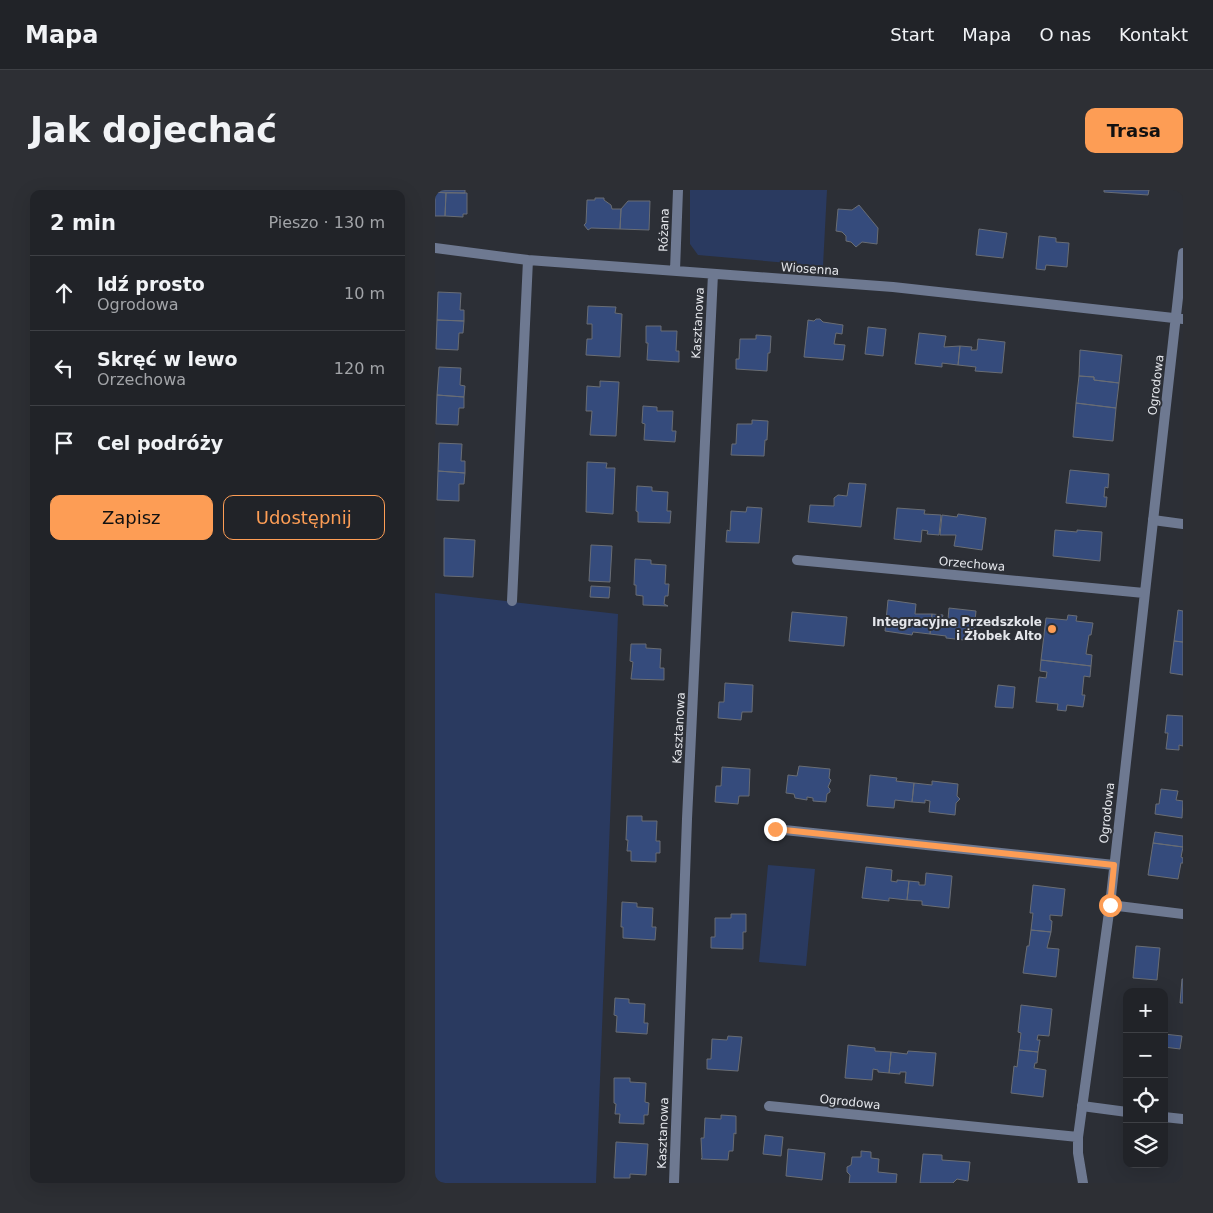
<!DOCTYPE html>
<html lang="pl">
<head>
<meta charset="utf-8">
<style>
	:root { --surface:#212328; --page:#2d2f34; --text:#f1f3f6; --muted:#a2a4a8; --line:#3e4045; --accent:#fd9d55 }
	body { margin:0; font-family:"DejaVu Sans",sans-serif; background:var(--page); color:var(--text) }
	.controls { position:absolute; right:15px; bottom:15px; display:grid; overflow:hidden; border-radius:10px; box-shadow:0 5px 20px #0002 }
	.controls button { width:45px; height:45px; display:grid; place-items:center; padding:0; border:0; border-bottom:1px solid var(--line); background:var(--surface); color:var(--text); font:25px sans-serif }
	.stop { position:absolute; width:15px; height:15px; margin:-11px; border:4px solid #fd9d55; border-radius:50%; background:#fff }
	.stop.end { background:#fd9d55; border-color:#fff; box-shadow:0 1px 5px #0008 }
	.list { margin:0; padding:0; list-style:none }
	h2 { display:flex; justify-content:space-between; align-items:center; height:65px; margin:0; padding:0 20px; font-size:21px }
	h2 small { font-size:16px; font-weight:400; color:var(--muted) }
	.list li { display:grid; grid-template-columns:32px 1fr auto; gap:15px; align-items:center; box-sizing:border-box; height:75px; padding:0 20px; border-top:1px solid var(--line) }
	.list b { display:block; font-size:19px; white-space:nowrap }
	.list p { margin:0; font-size:16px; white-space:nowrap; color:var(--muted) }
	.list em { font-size:16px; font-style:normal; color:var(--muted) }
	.actions { display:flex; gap:10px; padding:15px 20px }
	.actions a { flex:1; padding:11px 0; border:1px solid var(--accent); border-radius:10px; text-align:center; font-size:18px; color:var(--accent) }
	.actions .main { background:var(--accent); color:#111 }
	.icon { flex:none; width:28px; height:28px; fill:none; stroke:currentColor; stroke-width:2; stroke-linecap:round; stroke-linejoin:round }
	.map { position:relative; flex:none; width:748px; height:993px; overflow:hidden; border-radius:10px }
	header { display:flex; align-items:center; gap:30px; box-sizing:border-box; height:70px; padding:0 25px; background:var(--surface); border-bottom:1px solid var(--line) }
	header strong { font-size:24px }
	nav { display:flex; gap:28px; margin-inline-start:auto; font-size:18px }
	.intro { display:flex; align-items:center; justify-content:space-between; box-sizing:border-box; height:120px; padding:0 30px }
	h1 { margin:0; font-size:35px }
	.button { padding:12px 22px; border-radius:10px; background:var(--accent); color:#111; font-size:18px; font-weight:700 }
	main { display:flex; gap:30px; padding:0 30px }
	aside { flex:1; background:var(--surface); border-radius:10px; box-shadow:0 5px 20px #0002 }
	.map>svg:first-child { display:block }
	.green { fill:#2a3a60 }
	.building { fill:#354b7c; stroke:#696d74 }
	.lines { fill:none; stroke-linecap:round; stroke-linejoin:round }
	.lane { stroke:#6e7991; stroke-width:10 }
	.street { stroke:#6e7991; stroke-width:10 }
	.route { stroke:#fd9d55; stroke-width:6 }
	.poi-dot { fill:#fd9d55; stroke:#2c2f36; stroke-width:2 }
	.labels { text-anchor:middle; stroke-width:4; stroke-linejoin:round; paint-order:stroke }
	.street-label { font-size:12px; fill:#e4e6eb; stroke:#2c2f36 }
	.poi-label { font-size:12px; font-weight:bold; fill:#e4e6eb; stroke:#2c2f36; text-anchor:end }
</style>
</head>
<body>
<header>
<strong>Mapa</strong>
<nav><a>Start</a><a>Mapa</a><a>O nas</a><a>Kontakt</a></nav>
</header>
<div class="intro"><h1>Jak dojechać</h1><a class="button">Trasa</a></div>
<main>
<aside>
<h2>2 min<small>Pieszo · 130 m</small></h2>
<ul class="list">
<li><svg class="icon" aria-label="ahead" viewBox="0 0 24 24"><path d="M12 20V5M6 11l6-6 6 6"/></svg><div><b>Idź prosto</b><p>Ogrodowa</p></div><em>10 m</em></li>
<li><svg class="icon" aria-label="left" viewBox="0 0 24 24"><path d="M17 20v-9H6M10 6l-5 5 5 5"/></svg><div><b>Skręć w lewo</b><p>Orzechowa</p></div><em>120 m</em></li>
<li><svg class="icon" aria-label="arrive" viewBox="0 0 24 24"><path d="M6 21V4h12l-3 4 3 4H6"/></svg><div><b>Cel podróży</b></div></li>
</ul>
<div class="actions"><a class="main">Zapisz</a><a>Udostępnij</a></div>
</aside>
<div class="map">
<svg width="748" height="993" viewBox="0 0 748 993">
	<rect width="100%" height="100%" fill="#2c2f36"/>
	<!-- green -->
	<path class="green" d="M255 0H392L388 76 263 65 255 54Z
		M0 403 183 424 161 993H0Z
		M333 675 380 679 371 776 324 772Z"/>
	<!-- building -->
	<path class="building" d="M0 0H30V3L0 2Z
		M669 0H714L713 5 669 2Z
		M0 2 11 3 10 26H0Z
		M11 3H32V24H28V27L10 26Z
		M160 8H169V10L176 15 177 19H186L185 39 156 38 153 40 149 35 151 33 152 10H160Z
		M193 11H215L214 40 185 39 186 19Z
		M424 15 443 38 442 54 427 52 421 57 416 52 411 51V46L407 42 401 41 403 19 417 20Z
		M544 39 572 43 568 68 541 65Z
		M604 46 621 48V52L634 53 632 77 611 75 610 80 601 79Z
		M3 102 26 103 25 120H29V131L2 130Z
		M153 116 181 117 180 123 187 124 185 167 151 165 152 149H157V134H152Z
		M381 129H385L388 132 408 135 407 144 401 143 399 154 410 155 408 170 369 167 373 130 379 131Z
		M2 130 29 131 28 143H24L23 160 1 159Z
		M211 136H226V141H242L241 161H244V172L212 170 213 153H211Z
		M433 137 451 139 448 166 430 164Z
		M484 143 511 146 509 157 525 156 523 175 507 173V177L480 174Z
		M321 145 336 146 335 163H333L332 181 301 179V169H304L305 149H321Z
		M543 149 570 152 567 183 540 181 541 177 523 175 525 156 537 157 536 160H542Z
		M645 160 687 165 684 193 659 190V187L644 186Z
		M4 177 26 178 25 195 30 196 29 207 2 205Z
		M644 186 659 187V190L684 193 681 218 641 213Z
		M165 191 184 192 181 246 155 245 157 221H151L152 196 165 197Z
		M2 205 29 207V218H24L23 235 1 234Z
		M641 213 681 218 678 251 638 247Z
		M208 216 222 217V221H238L237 241H241L240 252 209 250 210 234 207 233Z
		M317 230 333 231 332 250H330L329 266 296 265 297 254H301L302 234H317Z
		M4 253 27 254 26 271H30V283L3 281Z
		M152 272 172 273 171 278H180L178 324 151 322Z
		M635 280 674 284 673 298 670 297 669 307H672L671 317 631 313Z
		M3 281 30 283 29 294H24V311L2 310Z
		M414 293 431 294 426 337 373 332 375 315 399 316V308L403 305 412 306Z
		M202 296 217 297V301L233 302 232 321H236L235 333 203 332V322L201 321Z
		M312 317 327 318 324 353 291 352 292 340 295 341 296 321 311 322Z
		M462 318 490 320 489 324 506 325 504 345 492 344 493 341 487 340 486 352 459 349Z
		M523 324 551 328 547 360 519 356 521 345H505L507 325 522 327Z
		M620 340 642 342V340L667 342 665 371 618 366Z
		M9 348 40 350 38 387 9 386Z
		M156 355 177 356 175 392 154 391Z
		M200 369 216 370V374L231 375 230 394H234L233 406H230L229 414 233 416 208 415V406L201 405V395H199Z
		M156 396 175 397 174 408 155 407Z
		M453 410 481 414 480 424H497L495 444 478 442 477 445 450 441Z
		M514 418 541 421 538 451 511 448V446L495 444 497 424 508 425 507 429H513Z
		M743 420 748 421V452L739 451Z
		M357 422 412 427 409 456 354 451Z
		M633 425 642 426 641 431 658 433 656 445H654L651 464 657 465 656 476 606 470 611 428 632 430Z
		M739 451 748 452V485L735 483Z
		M196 454H211V458L226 459 225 478H229V490L196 489 198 472 195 471Z
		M606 470 656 476 655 487 649 486 647 505H650L648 517 632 515 631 521 622 520 623 514 601 512 604 487 611 488 612 482 605 481Z
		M290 493 318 495 317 522H307L306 530 283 528 284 512H289Z
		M563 495 580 497 578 518 560 517Z
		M732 525 748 526V556L744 555V560L731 559 733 543H730Z
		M364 576 395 579 394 588 396 590 393 597 395 599V602L392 604 391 612 378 611V608L372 607V610L360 608 359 604 351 603 353 585 362 586Z
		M287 577 315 579 314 606H304L303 614 280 612 281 596H286Z
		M435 585 462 588 461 591 479 593 477 612 460 610 459 618 432 616Z
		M497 591 523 594 522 606 525 609 521 613 520 625 494 622 495 611 490 610V613L477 612 479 593 497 595Z
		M726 599 743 601 741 610 748 611 747 628 720 624 721 614H724Z
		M192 626H207V631H222L221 651H225V663H221V672L196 671V661H192L193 650H191Z
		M720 642 748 646V657L718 653Z
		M718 653 748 657 746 667 748 668V673H746L743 689 713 685Z
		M431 677 457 680 456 691 462 692V690L474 691 472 710 454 708V711L427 708Z
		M491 683 517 686 514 718 487 715V711L472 710 474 691 484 692V695H490Z
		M598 695 630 699 627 726 615 725V730L617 731 616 742 596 740 598 723H595Z
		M187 712 202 713V717L218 718 217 737H221L220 750 188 748V737H186Z
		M296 724H311V742H308V759L276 758V747H280V728H296Z
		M596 740 616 742 612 758 624 759 621 787 588 783 592 756H594Z
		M701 756 725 758 722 790 698 788Z
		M747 789H748V813H745Z
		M180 808 194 809V813L210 814 209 833H213L212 844 181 842 182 826 179 825Z
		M586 815 617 819 614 846 603 845 602 850H605L603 862 584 860 586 843 583 842Z
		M729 844 747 846 745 859 729 857Z
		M293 846 307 847 303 881 272 879V869H276L277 849 292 850Z
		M413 855 440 858V861L456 862 454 883 443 882V880L438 879 437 890 410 888Z
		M584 860 603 862 602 873H600L599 878 611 880 608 907 576 903 579 876 582 877Z
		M473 861 501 863 498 896 470 893 471 882H465V884L454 883 456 862 472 864Z
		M179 888H195V892L211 893 210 912 214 913 213 925H209V934L184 933 185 924H180L181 914 179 913Z
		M286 925 301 926V944L299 943 298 961H294L293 970 266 969 267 968 266 948H269L270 928 286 929Z
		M330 945 348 947 346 966 328 964Z
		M181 952 213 954 211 985 195 984V988H179Z
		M353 959 390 963 387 990 351 986Z
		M426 961 436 962V968L444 969 443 982 462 984 461 993H414L415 985 412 982V977L416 975 417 967H426Z
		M488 964 507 965V970L535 972 533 991 522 989 518 993H485Z"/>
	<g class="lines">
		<!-- lane -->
		<path class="lane" d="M718 330 748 334
			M647 916 692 922
			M729 927 748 929"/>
		<!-- street -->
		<path class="street" d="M0 58 93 70 458 97 748 129
			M240 80 243 0
			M362 370 709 403
			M77 411 93 70
			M340 639 679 675
			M675 715 748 724
			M334 916 643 947
			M239 993 252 629 278 84
			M648 993 643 963V947L675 715 748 63"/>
	</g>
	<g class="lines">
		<!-- route -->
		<path class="route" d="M340 639 679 675 675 715"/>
	</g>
	<!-- markers -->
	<circle class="poi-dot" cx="617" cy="439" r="5"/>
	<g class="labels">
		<!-- street labels -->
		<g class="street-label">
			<text transform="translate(229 40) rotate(-88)" y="4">Różana</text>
			<text transform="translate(375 79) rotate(4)" y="4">Wiosenna</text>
			<text transform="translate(263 133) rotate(-87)" y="4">Kasztanowa</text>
			<text transform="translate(721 195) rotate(-83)" y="4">Ogrodowa</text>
			<text transform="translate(537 374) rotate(5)" y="4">Orzechowa</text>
			<text transform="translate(244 538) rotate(-87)" y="4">Kasztanowa</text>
			<text transform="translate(672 623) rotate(-84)" y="4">Ogrodowa</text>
			<text transform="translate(415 912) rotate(6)" y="4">Ogrodowa</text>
			<text transform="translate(228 943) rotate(-88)" y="4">Kasztanowa</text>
		</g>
		<!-- poi labels -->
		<g class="poi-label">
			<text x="607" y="436">Integracyjne Przedszkole<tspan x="607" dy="14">i Żłobek Alto</tspan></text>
		</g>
	</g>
</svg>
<div class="controls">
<button>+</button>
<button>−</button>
<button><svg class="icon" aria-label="locate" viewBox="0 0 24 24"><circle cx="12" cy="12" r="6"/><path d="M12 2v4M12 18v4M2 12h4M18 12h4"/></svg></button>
<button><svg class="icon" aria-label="layers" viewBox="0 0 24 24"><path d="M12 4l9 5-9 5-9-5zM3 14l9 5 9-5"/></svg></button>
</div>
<div class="stop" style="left:675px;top:715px"></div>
<div class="stop end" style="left:340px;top:639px"></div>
</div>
</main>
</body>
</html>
